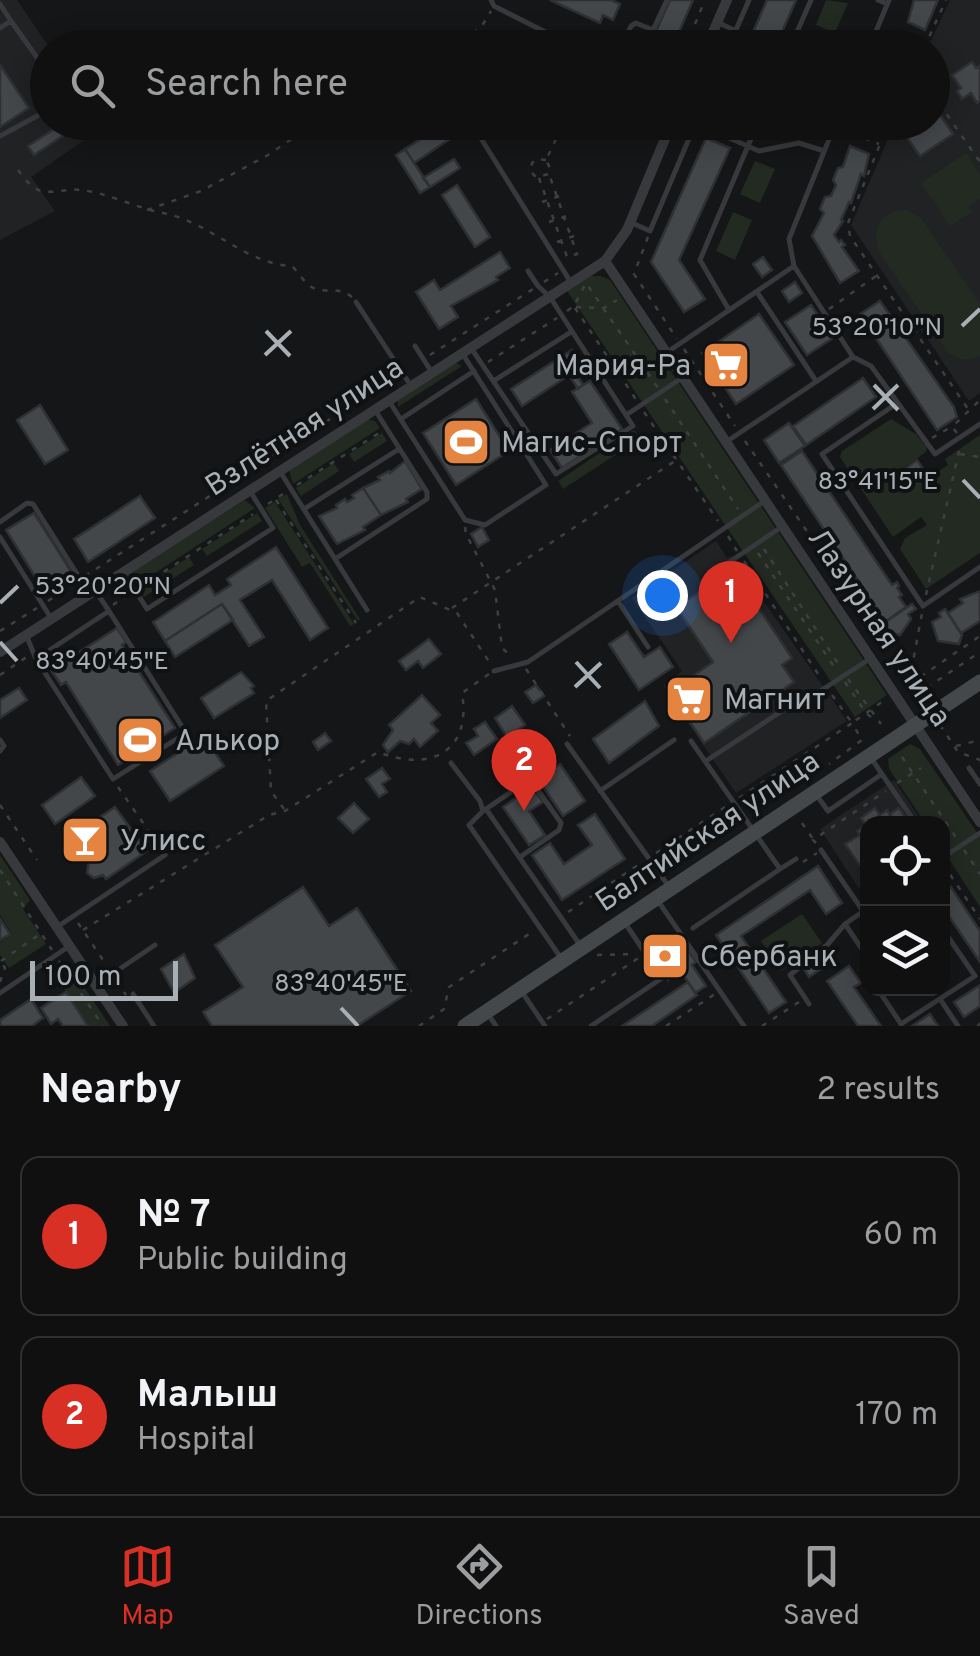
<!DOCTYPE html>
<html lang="en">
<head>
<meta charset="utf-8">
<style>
	:root { --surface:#101011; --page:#1e1e1f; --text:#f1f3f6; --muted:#9c9d9f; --line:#303031; --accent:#d93025 }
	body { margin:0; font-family:Overpass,sans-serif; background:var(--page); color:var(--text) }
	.controls { position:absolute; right:30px; bottom:30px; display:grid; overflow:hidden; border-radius:20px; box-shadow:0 5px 25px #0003 }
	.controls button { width:90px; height:90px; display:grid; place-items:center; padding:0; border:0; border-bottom:2px solid var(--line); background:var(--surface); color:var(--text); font:50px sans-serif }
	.scale { position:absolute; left:30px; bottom:25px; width:148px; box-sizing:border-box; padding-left:10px; border:5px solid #a8b0b6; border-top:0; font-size:28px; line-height:35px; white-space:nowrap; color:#a8b0b6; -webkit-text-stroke:8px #101112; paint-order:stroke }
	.you { position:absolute; left:662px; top:595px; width:35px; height:35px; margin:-25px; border:8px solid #fff; border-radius:50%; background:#1a73e8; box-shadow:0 0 0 15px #1a73e833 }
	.badge { display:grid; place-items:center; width:65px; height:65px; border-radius:50%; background:var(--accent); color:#fff; font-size:32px; font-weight:700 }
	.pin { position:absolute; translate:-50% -82px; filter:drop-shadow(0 2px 5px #0008) }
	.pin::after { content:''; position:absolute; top:52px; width:35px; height:30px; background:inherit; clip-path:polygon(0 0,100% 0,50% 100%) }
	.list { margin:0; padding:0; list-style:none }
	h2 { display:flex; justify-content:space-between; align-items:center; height:130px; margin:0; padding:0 40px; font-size:42px }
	h2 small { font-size:32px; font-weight:400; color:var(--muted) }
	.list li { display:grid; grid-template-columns:65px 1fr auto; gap:30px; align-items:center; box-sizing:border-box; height:160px; margin:0 20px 20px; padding:0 20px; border:2px solid var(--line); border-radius:20px }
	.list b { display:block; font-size:38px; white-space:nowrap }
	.list p { margin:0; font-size:32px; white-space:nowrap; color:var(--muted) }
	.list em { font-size:32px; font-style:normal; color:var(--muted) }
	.icon { flex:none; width:55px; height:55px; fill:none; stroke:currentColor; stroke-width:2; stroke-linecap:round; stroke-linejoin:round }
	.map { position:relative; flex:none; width:980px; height:1026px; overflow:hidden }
	.search { position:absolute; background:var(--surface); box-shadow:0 5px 25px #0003; left:30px; right:30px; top:30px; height:110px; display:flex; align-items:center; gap:25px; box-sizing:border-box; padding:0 35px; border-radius:55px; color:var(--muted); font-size:38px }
	.sheet { height:490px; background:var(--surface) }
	nav { display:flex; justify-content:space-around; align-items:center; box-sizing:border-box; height:140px; border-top:2px solid var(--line); background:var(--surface); font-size:28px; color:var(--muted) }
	nav a { display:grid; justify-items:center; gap:5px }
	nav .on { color:var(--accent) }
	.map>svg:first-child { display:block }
	.built { fill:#212224 }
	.green { fill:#222a22 }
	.building { fill:#44474a; stroke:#2f3033; stroke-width:2.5 }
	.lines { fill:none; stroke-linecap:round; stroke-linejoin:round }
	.path { stroke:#3d4043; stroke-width:2.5; stroke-dasharray:5 8; stroke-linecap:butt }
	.lane { stroke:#37393c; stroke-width:5 }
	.street { stroke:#37393c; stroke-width:10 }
	.secondary { stroke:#45484b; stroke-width:15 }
	.ticks { fill:none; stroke:#a8b0b6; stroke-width:4 }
	.labels { text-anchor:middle; stroke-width:8; stroke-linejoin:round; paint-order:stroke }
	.poi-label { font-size:30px; fill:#a8b0b6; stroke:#101112; text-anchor:start }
	.street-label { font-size:30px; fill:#a8b0b6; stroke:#101112 }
	.ticks-label { font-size:25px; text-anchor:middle; fill:#a8b0b6; stroke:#101112; stroke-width:8; stroke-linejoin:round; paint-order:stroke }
</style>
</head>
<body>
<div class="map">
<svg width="980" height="1026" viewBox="0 0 980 1026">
	<rect width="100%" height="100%" fill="#151617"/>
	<!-- built -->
	<path class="built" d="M0 0H17L49 47 48 122 101 123 103 127 31 177 55 211 0 240Z
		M950 0H980V393L969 401 851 225 895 123 932 122V48L928 47Z
		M716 541 727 558 732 556 847 721 736 793 663 686 682 671 632 598Z
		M894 780 923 823 868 824V894L864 896 820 829Z"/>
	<!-- green -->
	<path class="green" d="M826 0 848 3 835 33 816 25Z
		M966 153 980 174V199L969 206 972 212 950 226 921 183Z
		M755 161 775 169 760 203 740 194Z
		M908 210 921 218 980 304V356C967 362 956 360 946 350L879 252C871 227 882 210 908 210Z
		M733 212 752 220 735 260 716 251Z
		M590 276H601L610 280 887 695 855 717 567 291Z
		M455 362 462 366 398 407V400Z
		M367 419 375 421 380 428 293 484 289 470Z
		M891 419 916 434 927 447 926 452 903 468 916 486 948 465 945 459 980 435V553L926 589 900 549 905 538 927 525 921 517 893 537 840 457 842 451Z
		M634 430 640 439 563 489 558 481Z
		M382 433 387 441 354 462 349 454Z
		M334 463 339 471 301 496 296 488Z
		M287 494 300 525 360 619 358 621 278 499Z
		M245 500 255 508 135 586 130 578 133 571Z
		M275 502 354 624 350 626 310 563 302 567 265 508Z
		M257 513 262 521 207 556 202 549Z
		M189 557 194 565 144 597 139 590Z
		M910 744 920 749 980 837V907L943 850 942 824 925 823 889 769 888 759Z
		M0 855 30 900 23 909 46 944 9 968 0 955V942L12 934 0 915Z
		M802 914 822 943 781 971 761 941Z
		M79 979 110 1026H89L64 989Z"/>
	<!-- building -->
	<path class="building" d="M550 0H611L620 4 613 20 603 15 600 23Z
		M670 0H693L672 48H633L639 32 653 38Z
		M767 0H796L775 48H746Z
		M914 0H938L925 30 908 22Z
		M898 36 915 43 913 48H893Z
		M972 62 976 68 980 66V101L977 103 971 93 962 99 957 91 961 88 952 75Z
		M0 65 29 108 0 127Z
		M934 106 953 134 920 156 906 136 921 126 918 122H932Z
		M718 122H742L739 131Z
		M860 122H880L875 136 858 129Z
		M444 124 453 137 414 163 405 149Z
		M57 127 63 136 34 155 28 146Z
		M706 138 730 148 679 260 705 299 684 312 651 262Z
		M850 146 869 154 864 176 861 174 851 203 849 202 841 220 843 221 834 235 839 242 841 240 845 245 842 247 859 271 840 283 812 236 824 213 820 209 825 197 831 196 836 185 833 180 838 168 843 167Z
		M405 149 430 187 420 193 396 155Z
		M454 159 460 168 430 187 423 178Z
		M457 185 490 237 475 247 442 195Z
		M500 252 510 268 496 277 498 280 451 306 458 317 439 329 416 292 434 280 440 290Z
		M763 257 772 270 762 277 753 264Z
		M795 282 802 293 789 302 782 291Z
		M880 301 954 407 957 417 937 430 860 314Z
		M811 305 833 338 807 355 785 322Z
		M759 314 794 365 736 404 702 353Z
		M572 350 583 366 522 406 511 389Z
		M575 372 583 385 578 389 569 375Z
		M863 378 876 397 806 445 793 426Z
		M590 381 622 429 562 468 550 450 592 423 572 392Z
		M476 399 509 451 456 485 423 433Z
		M40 405 68 450 45 464 17 420Z
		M789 423 805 446 779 463 764 440Z
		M802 451 892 585 897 582 899 586 897 588 902 595 899 597 906 607 886 621 874 610 867 594 781 465Z
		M917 460 928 476 917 484 906 468Z
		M405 461 422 489 406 499 408 502 381 515 363 488 380 480 378 477 389 471 390 473Z
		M363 488 381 515 363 527 365 530 337 544 319 516 337 508 336 505 345 499 347 502 354 498 352 495Z
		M140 496 155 518 88 562 74 539Z
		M34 513 72 573 44 591 6 530Z
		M482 527 489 540 478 547 471 534Z
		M276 547 328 628 310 640 272 580 240 600 264 637 249 646 222 604 165 641 153 622 209 585 215 595 231 585 227 579Z
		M736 574 792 658 782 665 794 682 704 743 670 692 713 662 676 607 705 588 708 592Z
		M980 591V621L961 633 948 613 963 603 960 599Z
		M222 604 233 620 175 657 165 641Z
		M912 604 916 609 908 614 911 619 900 635 884 631 887 621Z
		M945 609 962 635 959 644 938 641 932 622 941 617 939 613Z
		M117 628 126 642 122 645 175 728 118 765 66 682 61 685 51 670Z
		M627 632 644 657 660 647 673 667 639 690 609 644Z
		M429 639 441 654 423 668 418 661 406 670 399 661Z
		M241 672 254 686 251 688 254 693 214 718 201 698Z
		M536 685 544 696 533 703 525 692Z
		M19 688 27 700 0 718V700Z
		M422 695 440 715 431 723 438 731 420 747 414 739 409 744 400 741 388 752 383 745 393 730 389 725Z
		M645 701 659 726 609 763 593 739Z
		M512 706 525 725 507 737 495 718Z
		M485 722 497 739 474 755 466 743 478 736 474 729Z
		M325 733 331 741 318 750 313 742Z
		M204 736 224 766 170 801 150 771Z
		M560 764 585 801 563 816 538 779Z
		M382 768 390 779 382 784 387 792 379 797 366 779Z
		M81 777 95 796 55 824 42 805Z
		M532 787 543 802 529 811 545 835 529 845 503 807Z
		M354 803 369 819 353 833 338 818Z
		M115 807 147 851 106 879 103 875 94 878 87 873 89 861 75 840 78 838 75 834Z
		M875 808 880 815 866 825 861 818Z
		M899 808 910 824H896L890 814Z
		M887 810 896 824H868L880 815Z
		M595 814 625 859 562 900 532 855 550 843 564 864 592 845 578 825Z
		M868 824V877L845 844 860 835 857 831Z
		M818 866 842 903 826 914 810 890 741 936 786 1002 769 1013 716 935Z
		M303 887 329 926 357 908 411 991 357 1026H212L203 1012 243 987 215 945Z
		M951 887 980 931V962L942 906V892Z
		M0 919 10 934 0 940Z
		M679 937 696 962 692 965 706 986 695 993 681 971 668 980 652 955Z
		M184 954 195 978 174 993 161 969Z
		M818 961 822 968 809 977 804 969Z
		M849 966 861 983 854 987 881 1026H858L827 981Z
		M688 982 697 995 652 1026H622Z
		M980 985V1006L964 1017 954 1002Z
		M66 992 88 1026H63L58 1019 51 1024 41 1008Z
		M31 999 43 1018 32 1026H0V1020Z
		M930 1014 938 1026H912Z"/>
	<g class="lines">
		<!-- path -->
		<path class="path" d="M437 48 480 29 491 11
			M685 48 705 0
			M924 48 946 0
			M932 93 980 162
			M889 122 848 223 850 236 968 409
			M840 129 879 144
			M546 160 537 159 532 163 531 172 536 177 549 174 550 168 546 160 564 122
			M18 170C24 178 31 188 41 191 53 194 68 188 80 190 106 192 136 208 163 213 210 222 245 264 292 266 298 272 304 282 310 286 324 296 335 284 352 297
			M539 178 567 257 577 254 549 174
			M542 202 560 196
			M147 210 201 191 268 155 317 122
			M549 222 567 216
			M648 237 634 274 677 339
			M557 242 574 236
			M544 282 558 273
			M576 307 604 308 617 300
			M575 308 637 401
			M829 309 876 276
			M567 311 574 306 586 283 658 388
			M684 349 735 426
			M430 355 533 289
			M488 362 557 318
			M665 399 738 509
			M644 412 718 521
			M957 433 952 427 980 400
			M932 438 951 427
			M745 441 924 702
			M960 454 980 457
			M297 485 379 433
			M276 500 356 623
			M268 504 286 492
			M465 527 466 534 495 590 502 648 512 657
			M728 536 737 551
			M764 549 841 668
			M758 553 837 671
			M744 561 822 680
			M85 576 394 378
			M142 586 253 514
			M926 595 960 447
			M48 601 74 583
			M113 605 127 595
			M452 608 675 461
			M0 631 37 608
			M526 669 570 736
			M0 675 28 656
			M848 679 881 724
			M845 682 866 713 877 722
			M909 683 922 613
			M910 684 980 636
			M832 695 852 723 886 699
			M916 695 980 652
			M940 725 958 752 980 760
			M956 746 980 740
			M902 757 957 839
			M897 783 921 768
			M118 787 162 850
			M739 798 852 723 862 740 829 764
			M0 805 37 860
			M284 809 271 791 266 701 420 597 457 613 492 666
			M802 823 813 839
			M816 843 813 840 886 791
			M964 850 980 874
			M656 853 728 805
			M803 862 817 853
			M943 864 980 919
			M0 870 52 950
			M568 912 641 863
			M78 923 107 966
			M83 930 269 815 285 811 378 752C428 772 472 754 462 693L489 674
			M651 950 674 935
			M597 955 636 954
			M1 961 40 934
			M59 961 103 1026
			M117 981 126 995
			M0 982 5 968 1 962
			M547 1019 640 957
			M419 1026 444 1009 449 987 532 932
			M666 1026 715 994
			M762 1026 799 1002"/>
		<!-- lane -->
		<path class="lane" d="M491 0 494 6 577 48
			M878 0 887 4
			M0 4 11 21 0 28
			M11 21 48 73
			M717 22 736 31
			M621 48 631 26 636 23 653 30 667 0
			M728 48 749 0
			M790 48 811 0
			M869 48 889 0
			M836 122 789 239 794 266 853 357 871 366 935 454 980 424
			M695 123 759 151 799 143 824 151
			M472 124 570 281
			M0 136 48 110
			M632 223 650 231 696 122
			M757 292 816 381
			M356 302 411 386
			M729 310 700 260 758 122
			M415 346 431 371
			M471 348 556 474 633 426 550 297 538 286 528 271
			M666 353 794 266
			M495 380 571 332
			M389 401 465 520 485 525 546 485 462 353
			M896 404 822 454 923 606 980 567
			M626 415 682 378
			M401 419 474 371
			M726 442 853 357
			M281 473 367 610
			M304 509 399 449
			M0 522 27 503 33 504 89 593
			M0 537 51 618
			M335 559 427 499V492L375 410
			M719 569 780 528
			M125 574 147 609 273 528 250 491
			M95 590 109 611
			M618 601 648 647
			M27 637 36 659 113 779 186 733 109 611 36 659
			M494 671 528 662 763 502
			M0 740 4 746 0 751
			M691 741 780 869 693 928
			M567 744 670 888
			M871 758 916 824
			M706 761 803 697H811L868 660
			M451 763 480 801 483 811 469 825 561 958
			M969 768 980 784
			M600 791 674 740
			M815 793 828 811 882 774
			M486 809 530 779 561 823 559 830 520 857
			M483 811 486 809 580 945
			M821 850 863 911
			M942 858 980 833
			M780 869 796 859
			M658 901 744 1026
			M868 908 845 924 868 958
			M57 927 165 855
			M868 973V974
			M96 985 155 945
			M877 988 901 1024 975 976 942 928
			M522 992 545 1026
			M0 993 68 947
			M133 994 154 1026
			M940 999 958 1026
			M809 1004 790 975 827 945 845 924
			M488 1014 496 1026
			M591 1026 662 978 625 923
			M979 1026 980 1025"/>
		<!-- street -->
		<path class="street" d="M706 48 727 0
			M605 261 980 822
			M0 652 605 261 627 230 672 122
			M0 842 123 1026"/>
		<!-- secondary -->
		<path class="secondary" d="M465 1026 980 682"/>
	</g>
	<!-- ticks -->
	<path class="ticks" d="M962 326 980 309M266 331 290 356M265 355 291 331M874 385 898 410M873 409 898 385M963 480 980 498M0 603 18 586M0 642 17 661M576 662 600 688M575 687 601 663M341 1008 358 1026"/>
	<!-- icons -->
	<defs>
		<g id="supermarket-square" transform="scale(2.5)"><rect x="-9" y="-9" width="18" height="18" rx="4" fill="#e48440" stroke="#101112"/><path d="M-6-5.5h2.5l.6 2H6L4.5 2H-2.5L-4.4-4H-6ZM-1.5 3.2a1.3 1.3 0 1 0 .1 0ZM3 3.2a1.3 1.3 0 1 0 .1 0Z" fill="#fff"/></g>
		<g id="stadium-square" transform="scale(2.5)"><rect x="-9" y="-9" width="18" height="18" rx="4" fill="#e48440" stroke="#101112"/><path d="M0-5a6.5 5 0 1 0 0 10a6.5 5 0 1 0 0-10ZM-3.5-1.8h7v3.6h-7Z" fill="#fff"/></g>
		<g id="bar-square" transform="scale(2.5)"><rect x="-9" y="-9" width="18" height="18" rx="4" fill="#e48440" stroke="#101112"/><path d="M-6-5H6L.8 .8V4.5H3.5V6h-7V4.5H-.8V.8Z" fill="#fff"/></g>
		<g id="bank-square" transform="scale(2.5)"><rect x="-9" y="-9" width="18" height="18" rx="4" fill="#e48440" stroke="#101112"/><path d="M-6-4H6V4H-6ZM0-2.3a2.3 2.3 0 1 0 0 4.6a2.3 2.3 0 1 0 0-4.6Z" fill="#fff"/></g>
	</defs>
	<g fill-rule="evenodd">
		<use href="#supermarket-square" x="726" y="365"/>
		<use href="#stadium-square" x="466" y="442"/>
		<use href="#supermarket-square" x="689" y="699"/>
		<use href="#stadium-square" x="140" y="740"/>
		<use href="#bar-square" x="85" y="840"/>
		<use href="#bank-square" x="665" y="956"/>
	</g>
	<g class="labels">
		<!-- poi labels -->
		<g class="poi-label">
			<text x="691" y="375" text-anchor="end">Мария-Ра</text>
			<text x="501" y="452">Магис-Спорт</text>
			<text x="724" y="709">Магнит</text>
			<text x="175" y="750">Алькор</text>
			<text x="120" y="850">Улисс</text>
			<text x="700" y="966">Сбербанк</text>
		</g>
		<!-- street labels -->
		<g class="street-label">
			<text transform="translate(304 426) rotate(-33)" y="10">Взлётная улица</text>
			<text transform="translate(880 627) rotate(56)" y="10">Лазурная улица</text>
			<text transform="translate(707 831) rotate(-34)" y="10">Балтийская улица</text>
		</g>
	</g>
	<g class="ticks-label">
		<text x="877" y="335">53°20'10"N</text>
		<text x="878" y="489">83°41'15"E</text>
		<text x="103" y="594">53°20'20"N</text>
		<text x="102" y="669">83°40'45"E</text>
		<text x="341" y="991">83°40'45"E</text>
	</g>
</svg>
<div class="controls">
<button><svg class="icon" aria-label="locate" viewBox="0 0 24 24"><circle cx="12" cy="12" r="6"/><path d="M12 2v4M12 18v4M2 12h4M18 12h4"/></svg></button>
<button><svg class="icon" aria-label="layers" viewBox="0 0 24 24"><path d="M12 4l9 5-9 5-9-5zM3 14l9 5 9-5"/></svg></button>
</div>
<div class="scale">100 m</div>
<div class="you"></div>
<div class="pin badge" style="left:731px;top:643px">1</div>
<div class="pin badge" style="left:524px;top:811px">2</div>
<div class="search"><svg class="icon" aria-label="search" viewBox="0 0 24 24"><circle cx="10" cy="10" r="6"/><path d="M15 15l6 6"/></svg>Search here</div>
</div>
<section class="sheet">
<h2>Nearby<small>2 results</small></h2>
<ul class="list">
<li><span class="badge">1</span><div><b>№ 7</b><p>Public building</p></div><em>60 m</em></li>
<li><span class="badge">2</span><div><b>Малыш</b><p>Hospital</p></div><em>170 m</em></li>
</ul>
</section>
<nav>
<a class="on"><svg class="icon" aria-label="map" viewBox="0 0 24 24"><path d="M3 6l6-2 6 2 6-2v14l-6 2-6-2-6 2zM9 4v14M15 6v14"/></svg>Map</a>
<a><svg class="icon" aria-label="directions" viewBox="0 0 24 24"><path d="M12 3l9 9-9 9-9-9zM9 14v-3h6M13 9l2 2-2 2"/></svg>Directions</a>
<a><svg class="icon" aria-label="saved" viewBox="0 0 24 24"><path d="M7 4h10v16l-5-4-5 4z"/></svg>Saved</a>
</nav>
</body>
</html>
